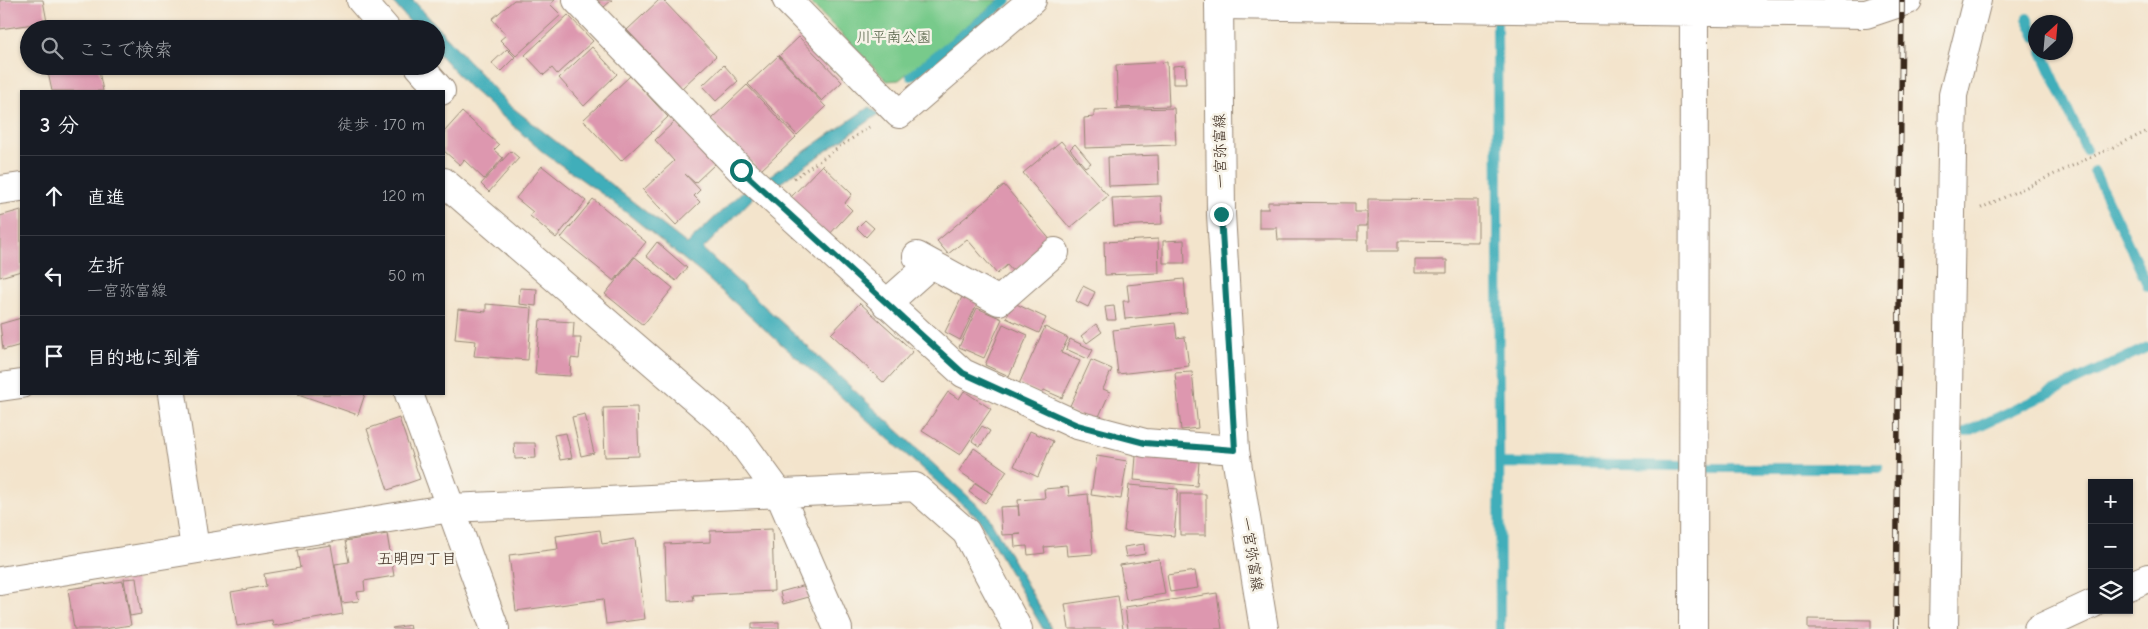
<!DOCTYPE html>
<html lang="ja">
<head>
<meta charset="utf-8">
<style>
	:root { --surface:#171b24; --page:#20242c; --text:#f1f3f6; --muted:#9ea1a6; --line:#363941 }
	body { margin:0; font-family:"Comic Neue","Klee One",sans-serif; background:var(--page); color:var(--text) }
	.controls { position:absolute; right:15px; bottom:15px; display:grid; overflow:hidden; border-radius:0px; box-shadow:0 1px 4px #0004 }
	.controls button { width:45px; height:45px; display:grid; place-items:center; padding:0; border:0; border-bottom:1px solid var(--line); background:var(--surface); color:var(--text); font:25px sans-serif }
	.compass { position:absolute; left:2028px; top:15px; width:45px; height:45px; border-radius:50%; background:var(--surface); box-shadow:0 1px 4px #0004; rotate:26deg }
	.stop { position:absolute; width:15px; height:15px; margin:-11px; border:4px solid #0f766e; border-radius:50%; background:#fff }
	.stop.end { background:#0f766e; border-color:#fff; box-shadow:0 1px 5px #0008 }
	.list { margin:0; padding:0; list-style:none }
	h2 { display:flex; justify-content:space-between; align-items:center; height:65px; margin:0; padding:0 20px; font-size:21px }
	h2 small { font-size:16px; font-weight:400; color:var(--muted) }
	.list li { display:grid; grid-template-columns:32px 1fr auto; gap:15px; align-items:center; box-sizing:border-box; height:80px; padding:0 20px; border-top:1px solid var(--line) }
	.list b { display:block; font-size:19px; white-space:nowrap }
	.list p { margin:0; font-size:16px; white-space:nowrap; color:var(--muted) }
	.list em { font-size:16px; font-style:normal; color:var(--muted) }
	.icon { flex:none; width:28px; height:28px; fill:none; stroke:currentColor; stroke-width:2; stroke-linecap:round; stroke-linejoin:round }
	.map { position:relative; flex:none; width:2148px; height:629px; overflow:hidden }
	.search { position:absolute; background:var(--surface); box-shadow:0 1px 4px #0004; left:20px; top:20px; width:425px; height:55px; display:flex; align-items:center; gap:12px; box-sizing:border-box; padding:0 18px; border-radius:28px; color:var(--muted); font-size:19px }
	.panel { position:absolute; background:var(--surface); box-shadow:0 1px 4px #0004; left:20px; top:90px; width:425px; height:305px; border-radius:0px }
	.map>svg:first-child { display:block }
	.green { fill:#78ca8b; stroke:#5a7a54 }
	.water { fill:#3faeba; stroke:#3d6c6c }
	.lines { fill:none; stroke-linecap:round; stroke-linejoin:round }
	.stream { stroke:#3faeba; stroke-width:10 }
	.building { fill:#dd97af }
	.minor-casing { stroke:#978775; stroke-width:30 }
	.major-casing { stroke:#978775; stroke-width:30 }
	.path { stroke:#978775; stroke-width:3; stroke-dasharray:1 4; stroke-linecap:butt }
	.minor { stroke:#fff; stroke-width:28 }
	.major { stroke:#fff; stroke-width:28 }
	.rail-casing { stroke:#3b2a1e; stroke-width:5.5 }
	.rail { stroke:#f7f3e8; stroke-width:4; stroke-dasharray:11; stroke-linecap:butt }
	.route { stroke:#0f766e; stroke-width:6 }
	.labels { text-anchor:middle; stroke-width:5; stroke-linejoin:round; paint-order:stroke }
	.park-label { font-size:15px; fill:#4d5a3f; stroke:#f7f3e8 }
	.street-label { font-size:15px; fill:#3b2a1e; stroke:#f7f3e8 }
	.neighbourhood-label { font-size:16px; fill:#3b2a1e; stroke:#f7f3e8 }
</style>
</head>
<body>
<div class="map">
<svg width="2148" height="629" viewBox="0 0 2148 629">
	<rect width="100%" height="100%" fill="#f7f3e8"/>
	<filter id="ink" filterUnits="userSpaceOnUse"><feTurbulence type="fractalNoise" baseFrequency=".02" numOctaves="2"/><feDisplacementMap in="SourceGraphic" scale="10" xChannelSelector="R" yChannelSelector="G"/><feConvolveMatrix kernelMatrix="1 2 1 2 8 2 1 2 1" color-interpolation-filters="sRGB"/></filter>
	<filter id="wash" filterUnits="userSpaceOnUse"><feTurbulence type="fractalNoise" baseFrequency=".0096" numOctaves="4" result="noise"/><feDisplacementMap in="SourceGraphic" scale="20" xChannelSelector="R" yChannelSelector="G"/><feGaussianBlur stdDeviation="1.12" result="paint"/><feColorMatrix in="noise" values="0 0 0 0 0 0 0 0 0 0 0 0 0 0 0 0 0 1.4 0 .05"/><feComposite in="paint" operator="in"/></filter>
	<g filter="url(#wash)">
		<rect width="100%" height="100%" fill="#f3e4cc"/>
		<!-- green -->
		<path class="green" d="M808 0H999L899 80 887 81Z"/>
		<!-- water -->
		<path class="water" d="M391 0H413L508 104 687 244 745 189 754 197 703 249 987 514 1052 629H1043L979 519 701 273 612 201 544 153 468 86 436 51V29H416Z
			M869 107 879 114 770 190 762 181Z"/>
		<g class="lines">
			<!-- stream -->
			<path class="stream" d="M2027 18 2036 37
				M1497 22 1500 629
				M2042 52 2086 150
				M911 76 1007 0
				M2094 171 2148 286
				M1966 432 2148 347
				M1499 463 1682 466
				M1704 468H1879"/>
		</g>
		<g id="blocks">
			<!-- building -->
			<path class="building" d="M0 0H43L47 22 0 29Z
				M514 0H555L550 4 561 15 516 56 500 40 506 35 492 19Z
				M597 0H612L604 7Z
				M659 0H663L716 56 682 88 627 30Z
				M568 15 593 41 557 74 552 68 544 75 525 55Z
				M799 37 842 82 822 101 779 56Z
				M592 47 617 74 584 106 559 78Z
				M507 49 515 57 500 72 492 63Z
				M778 56 826 107 797 135 748 84Z
				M1167 62 1169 106 1118 108 1116 65Z
				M724 65 738 81 716 101 702 86Z
				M1185 65 1186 84H1173V66Z
				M57 66H98L103 91H52L47 68Z
				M630 76 668 117 621 161 583 120Z
				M747 85 796 137 760 171 711 119Z
				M1174 108 1176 145 1085 148 1084 118 1094 117V110Z
				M462 112 499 145 494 150 503 158 484 179 464 160 460 165 444 151V132Z
				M675 121 715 164 695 183 685 174 700 190 694 196 700 202 676 225 643 190 674 161 655 140Z
				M1061 141 1108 196 1070 228 1023 173Z
				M1075 144 1091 163 1085 167 1070 149Z
				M511 151 519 158 489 192 481 184Z
				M1158 155 1159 184 1109 186 1108 157Z
				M822 165 852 194 845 203 852 210 828 236 789 199Z
				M542 166 586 201 556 238 530 216 533 212 516 198Z
				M1004 185 1052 242 1014 273 1007 265 997 274 967 239 948 254 937 241Z
				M1161 196 1162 224 1114 226 1112 198Z
				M593 199 646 242 614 281 561 238Z
				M1368 199 1478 200V242L1398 241V251H1368Z
				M1268 202 1355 203V212H1367V226H1358V240H1278L1277 228H1259V209H1268Z
				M21 210V271L0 277V216Z
				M865 220 874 228 866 237 857 228Z
				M1158 239 1159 273 1105 275 1104 242Z
				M1184 240 1185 263H1163V241Z
				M657 242 687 268 676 281 646 256Z
				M635 257 673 288 643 325 605 294Z
				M1415 260H1447V273H1415Z
				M1184 279 1187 313 1125 319 1123 301H1129L1127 285Z
				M1083 286 1095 292 1088 307 1076 301Z
				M520 288 537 289 536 306 519 304Z
				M963 295 978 302 960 340 945 332Z
				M860 303 913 351 884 383 831 334Z
				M1014 303 1046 318 1039 333 1006 318Z
				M486 304 532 308 528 360 474 356 476 341 455 339 458 309 486 312Z
				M1114 306 1116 320H1107L1105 307Z
				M977 308 1002 319 984 358 959 347Z
				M21 318V345L3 350 0 324Z
				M540 320 574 322 573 338H581L579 359 571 358 570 376 535 374Z
				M1175 323 1177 338 1185 337 1189 366 1118 374 1113 330Z
				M1003 324 1028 335 1009 376 985 365Z
				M1096 324 1102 332 1087 343 1081 336Z
				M1045 327 1068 338 1061 353 1080 361 1062 398 1044 390 1042 394 1019 384Z
				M1070 339 1093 350 1088 359 1066 349Z
				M1091 360 1112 369 1103 389 1110 392 1096 423 1068 410Z
				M1192 372 1198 428 1181 430 1175 373Z
				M964 391 991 409 960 455 922 431 948 392 959 399Z
				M298 394H365L358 415Z
				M637 407 639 456 605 457 603 408Z
				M585 414 594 453 581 456 572 417Z
				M399 418 420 479 388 490 367 429Z
				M982 426 990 431 980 447 972 441Z
				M1030 431 1053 441 1038 477 1014 466Z
				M566 433 572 458 560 460 554 435Z
				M514 443H535L536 458 515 459Z
				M974 448 1007 471 992 494 959 471Z
				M1097 456 1127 461 1121 499 1091 495Z
				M1136 456 1199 462 1197 486 1134 480Z
				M975 483 992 494 985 503 969 492Z
				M1129 485 1178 489 1174 536 1124 531Z
				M1068 487 1069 496 1088 494 1093 554 1067 556 1066 545 1044 547 1045 553 1028 555 1027 546 1015 547 1014 535 1021 534 1002 535 1000 507 1018 506 1019 516 1018 500 1045 498 1044 489Z
				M1180 494H1206V535H1180Z
				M772 529 774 591 693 595 694 601 667 602 665 544 710 542V531Z
				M600 530 602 544 635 539 645 619 606 624 603 599 516 611 509 555 558 549 556 536Z
				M387 534 394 576 364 581 365 591 357 592 359 601 342 603 335 564 349 562 345 541Z
				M1144 544 1145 554 1126 557 1124 547Z
				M331 545 343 614 273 626 272 620 237 626 231 592 266 586 264 574 300 568 297 550Z
				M1159 559 1165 594 1126 600 1120 565Z
				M1195 571 1198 588 1170 592 1167 575Z
				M136 578 141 614 130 616 124 579Z
				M123 581 131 625 104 629H74L68 589Z
				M806 585 809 597 783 604 780 592Z
				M1217 593 1222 629H1128L1125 607Z
				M1118 596 1123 629H1069L1065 604Z
				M1808 619 1871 620V629H1808Z
				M779 622V629H752V623Z
				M410 625 411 629H393L392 628Z"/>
		</g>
	</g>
	<g filter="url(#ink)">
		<use href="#blocks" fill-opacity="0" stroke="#978775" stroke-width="1"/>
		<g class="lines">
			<!-- minor casing -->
			<g class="minor-casing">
				<path id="minor" d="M361 0 386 29
					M577 0 741 170 963 373 1077 425 1145 443 1235 450
					M787 0 899 114 1032 0
					M1219 5 1866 14 1908 0
					M419 66 441 91
					M444 182 735 433 779 493 838 629
					M0 190 21 187
					M917 256 999 301 1055 252
					M886 304 931 264
					M0 387 21 384
					M172 394 195 549
					M409 394 495 629
					M0 581 451 508 915 487 966 532 1018 629
					M2129 586 2148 578
					M1693 629 1694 0
					M1944 629 1953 95 1977 0
					M2038 629 2092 604"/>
			</g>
			<!-- major casing -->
			<g class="major-casing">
				<path id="major" d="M1219 0 1221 214 1235 450 1264 629"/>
			</g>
			<!-- path -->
			<path class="path" d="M794 178 869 127
				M1981 208 2148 131"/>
			<!-- minor -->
			<use href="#minor" class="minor"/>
			<!-- major -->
			<use href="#major" class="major"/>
			<!-- rail casing -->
			<g class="rail-casing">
				<path id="rail" d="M1896 629 1902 0"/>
			</g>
			<!-- rail -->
			<use href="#rail" class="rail"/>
		</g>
	</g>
	<g class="lines" filter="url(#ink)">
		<!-- route -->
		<path class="route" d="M741 170 963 373 1077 425 1145 443 1235 450 1221 214"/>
	</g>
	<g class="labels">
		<!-- park labels -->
		<g class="park-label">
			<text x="894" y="42">川平南公園</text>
		</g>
		<!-- street labels -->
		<g class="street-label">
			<text transform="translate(1220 151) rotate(-91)" y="5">一宮弥富線</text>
			<text transform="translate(1252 554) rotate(81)" y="5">一宮弥富線</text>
		</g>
		<!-- neighbourhood labels -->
		<g class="neighbourhood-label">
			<text x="417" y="564">五明四丁目</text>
		</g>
	</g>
</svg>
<div class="controls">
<button>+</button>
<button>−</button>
<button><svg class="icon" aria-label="layers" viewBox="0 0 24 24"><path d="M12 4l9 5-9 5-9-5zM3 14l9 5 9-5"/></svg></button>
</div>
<svg class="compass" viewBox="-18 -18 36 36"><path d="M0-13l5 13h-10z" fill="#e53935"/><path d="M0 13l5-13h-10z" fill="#9ea1a6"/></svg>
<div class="stop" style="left:741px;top:170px"></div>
<div class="stop end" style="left:1221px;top:214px"></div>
<div class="search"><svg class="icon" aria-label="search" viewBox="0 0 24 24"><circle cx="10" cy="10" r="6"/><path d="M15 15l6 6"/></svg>ここで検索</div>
<section class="panel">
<h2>3 分<small>徒歩 · 170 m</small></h2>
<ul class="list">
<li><svg class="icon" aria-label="ahead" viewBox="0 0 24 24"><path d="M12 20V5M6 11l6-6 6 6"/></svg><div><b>直進</b></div><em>120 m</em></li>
<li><svg class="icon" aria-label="left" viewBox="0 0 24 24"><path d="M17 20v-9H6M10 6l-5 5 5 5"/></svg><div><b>左折</b><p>一宮弥富線</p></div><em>50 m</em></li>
<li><svg class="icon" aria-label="arrive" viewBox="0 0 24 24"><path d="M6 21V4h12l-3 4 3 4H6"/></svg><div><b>目的地に到着</b></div></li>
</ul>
</section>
</div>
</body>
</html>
